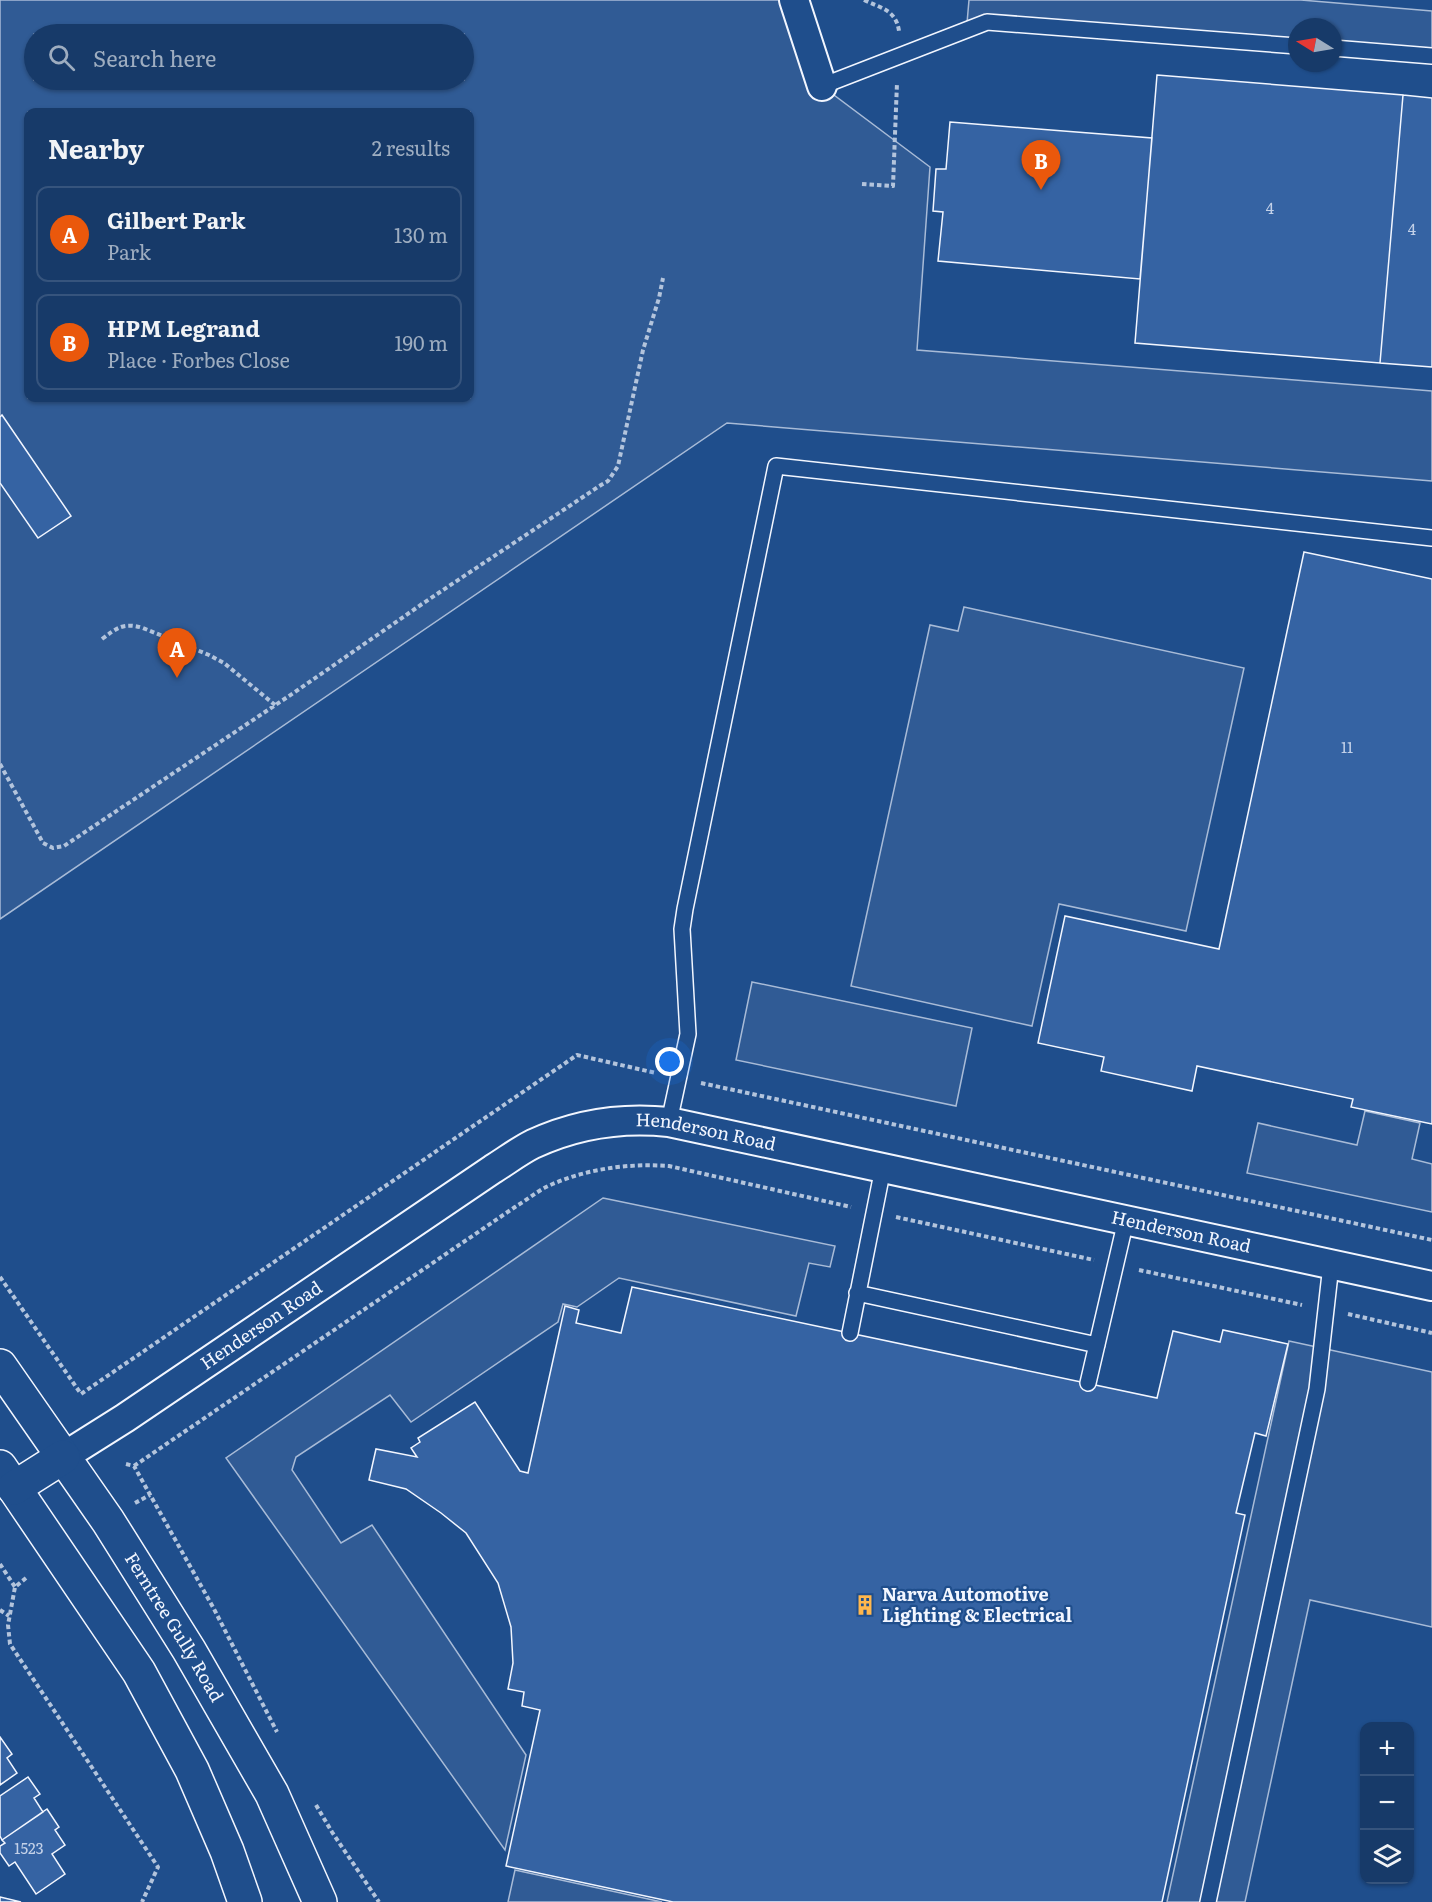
<!DOCTYPE html>
<html lang="en">
<head>
<meta charset="utf-8">
<style>
	:root { --surface:#173a69; --page:#20416f; --text:#f1f3f6; --muted:#9eadc0; --line:#36547d; --accent:#ea580c }
	body { margin:0; font-family:Literata,serif; background:var(--page); color:var(--text) }
	.controls { position:absolute; right:18px; bottom:18px; display:grid; overflow:hidden; border-radius:12px; box-shadow:0 2px 4px #0004 }
	.controls button { width:54px; height:54px; display:grid; place-items:center; padding:0; border:0; border-bottom:2px solid var(--line); background:var(--surface); color:var(--text); font:30px sans-serif }
	.compass { position:absolute; left:1288px; top:18px; width:54px; height:54px; border-radius:50%; background:var(--surface); box-shadow:0 2px 4px #0004; rotate:281deg }
	.you { position:absolute; left:670px; top:1062px; width:21px; height:21px; margin:-15px; border:4px solid #fff; border-radius:50%; background:#1a73e8; box-shadow:0 0 0 9px #1a73e833 }
	.badge { display:grid; place-items:center; width:39px; height:39px; border-radius:50%; background:var(--accent); color:#fff; font-size:20px; font-weight:700 }
	.pin { position:absolute; translate:-50% -50px; filter:drop-shadow(0 2px 3px #0008) }
	.pin::after { content:''; position:absolute; top:32px; width:21px; height:18px; background:inherit; clip-path:polygon(0 0,100% 0,50% 100%) }
	.list { margin:0; padding:0; list-style:none }
	h2 { display:flex; justify-content:space-between; align-items:center; height:78px; margin:0; padding:0 24px; font-size:26px }
	h2 small { font-size:20px; font-weight:400; color:var(--muted) }
	.list li { display:grid; grid-template-columns:39px 1fr auto; gap:18px; align-items:center; box-sizing:border-box; height:96px; margin:0 12px 12px; padding:0 12px; border:2px solid var(--line); border-radius:12px }
	.list b { display:block; font-size:22px; white-space:nowrap }
	.list p { margin:0; font-size:20px; white-space:nowrap; color:var(--muted) }
	.list em { font-size:20px; font-style:normal; color:var(--muted) }
	.icon { flex:none; width:33px; height:33px; fill:none; stroke:currentColor; stroke-width:2; stroke-linecap:round; stroke-linejoin:round }
	.map { position:relative; flex:none; width:1432px; height:1902px; overflow:hidden }
	.search { position:absolute; background:var(--surface); box-shadow:0 2px 4px #0004; left:24px; top:24px; width:450px; height:66px; display:flex; align-items:center; gap:15px; box-sizing:border-box; padding:0 21px; border-radius:33px; color:var(--muted); font-size:22px }
	.panel { position:absolute; background:var(--surface); box-shadow:0 2px 4px #0004; left:24px; top:108px; width:450px; height:294px; border-radius:12px }
	.map>svg:first-child { display:block }
	.built { fill:#305b95; stroke:#a8bbd7; stroke-width:1.5; fill-rule:evenodd }
	.building { fill:#3563a3; stroke:#f2f6ff; stroke-width:1.5 }
	.lines { fill:none; stroke-linecap:round; stroke-linejoin:round }
	.service-casing { stroke:#f2f6ff; stroke-width:18 }
	.minor-casing { stroke:#f2f6ff; stroke-width:32 }
	.primary-casing { stroke:#f2f6ff; stroke-width:36 }
	.path { stroke:#b3c4dc; stroke-width:4; stroke-dasharray:4.5 3; stroke-linecap:butt }
	.service { stroke:#1f4e8c; stroke-width:15 }
	.minor { stroke:#1f4e8c; stroke-width:28 }
	.primary { stroke:#1f4e8c; stroke-width:33 }
	.labels { text-anchor:middle; stroke-width:4.5; stroke-linejoin:round; paint-order:stroke }
	.number-label { font-size:15px; fill:#c3d1e8 }
	.street-label { font-size:18px; fill:#f2f6ff; stroke:#1f4e8c }
	.poi-label { font-size:18px; font-weight:bold; fill:#f2f6ff; stroke:#1f4e8c; text-anchor:start }
</style>
</head>
<body>
<div class="map">
<svg width="1432" height="1902" viewBox="0 0 1432 1902">
	<rect width="100%" height="100%" fill="#1f4e8c"/>
	<!-- built -->
	<path class="built" d="M0 0H794L822 86 930 167 917 350 1432 391V481L727 423 0 919ZM34 34H464V80H34ZM28 112H470V398H28Z
		M969 0H1301L1432 11V62L1333 54V27H1297V51L967 23Z
		M964 607 1244 668 1186 931 1059 904 1032 1026 851 986 930 625 958 631Z
		M752 982 972 1028 956 1106 736 1060Z
		M1365 1111 1420 1123 1412 1159 1432 1164V1212L1247 1173 1258 1123 1357 1145Z
		M603 1198 835 1246 830 1267 809 1263 796 1316 619 1278 577 1307 563 1304 558 1322 411 1422 390 1395 296 1457 292 1470 341 1543 372 1525 526 1755 505 1850 226 1458Z
		M1289 1341 1432 1372V1627L1310 1600 1245 1902H1167Z
		M515 1870 662 1902H508Z"/>
	<!-- building -->
	<path class="building" d="M1157 75 1403 95 1380 363 1135 343Z
		M1403 95 1432 98V367L1380 363Z
		M950 122 1152 138 1140 279 938 261 943 212 933 211 936 169H946Z
		M2 415 71 516 38 538 0 483V417Z
		M1304 552 1432 579V1124L1351 1107 1353 1099 1197 1066 1192 1091 1101 1071 1104 1057 1038 1043 1065 916 1219 949Z
		M632 1287 1157 1398 1173 1331 1220 1342 1223 1330 1288 1344 1266 1436 1255 1433 1236 1513 1245 1515 1162 1902H673L506 1866 540 1710 522 1706 524 1692 508 1689 513 1663 511 1627 498 1583 466 1533 441 1513 406 1489 369 1480 376 1449 417 1457 411 1448 420 1442 418 1438 475 1402 520 1471 528 1473 565 1306 579 1310 576 1323 621 1333Z
		M0 1737 12 1754 7 1758 17 1773 0 1785Z
		M28 1777 40 1794 34 1798 43 1812 2 1840 0 1836V1796Z
		M47 1809 59 1827 55 1830 65 1845 52 1854 65 1874 36 1894 15 1862 9 1866 0 1853V1846L5 1843 2 1840Z
		M0 1897 21 1902H0Z"/>
	<g class="lines">
		<!-- service casing -->
		<g class="service-casing">
			<path id="service" d="M1333 48 1432 56
				M822 86 987 22 1297 46
				M669 1122 688 1034 682 929 685 909 776 466 1432 538
				M857 1293 1097 1345
				M850 1333 883 1168
				M1088 1383 1126 1220
				M1208 1902 1317 1389 1331 1265"/>
		</g>
		<!-- minor casing -->
		<g class="minor-casing">
			<g id="minor">
				<path d="M794 0 822 86"/>
				<path id="s1" d="M63 1457 125 1418 493 1169C506 1161 519 1151 533 1144 576 1124 622 1117 669 1122L1432 1286"/>
			</g>
		</g>
		<!-- primary casing -->
		<g class="primary-casing">
			<g id="primary">
				<path id="s2" d="M0 1366 108 1521 189 1650 272 1794 320 1902"/>
				<path d="M0 1467 139 1672 192 1770 227 1851 245 1902"/>
				<path d="M14 1488 63 1457"/>
			</g>
		</g>
		<!-- path -->
		<path class="path" d="M864 0C881 8 896 10 899 31
			M862 184 893 186 897 83
			M102 639C117 628 123 622 143 628L209 655 224 663 275 705
			M0 764 43 843 53 848 64 846 295 692 422 604 601 485 608 481 618 466 643 350 659 298 663 278
			M701 1083 1432 1240
			M896 1217 1094 1260
			M1139 1270 1302 1305
			M0 1277 81 1394 577 1055 656 1073
			M1348 1314 1432 1333
			M126 1464 134 1466 214 1609 277 1732
			M134 1466 515 1207C525 1201 535 1193 546 1187 584 1169 628 1163 669 1166L851 1207
			M135 1503 150 1495
			M0 1564 15 1587
			M26 1578 15 1587 8 1625 10 1644 158 1867 142 1902
			M0 1610 9 1616
			M316 1805 332 1832 379 1902"/>
		<!-- service -->
		<use href="#service" class="service"/>
		<!-- minor -->
		<use href="#minor" class="minor"/>
		<!-- primary -->
		<use href="#primary" class="primary"/>
	</g>
	<!-- icons -->
	<defs>
		<g id="building-bare" transform="scale(1.62)"><path d="M-4-6H4V6H1V3H-1V6H-4ZM-2.5-4.3h1.7v1.8h-1.7ZM.8-4.3h1.7v1.8H.8ZM-2.5-1h1.7V.8h-1.7ZM.8-1h1.7V.8H.8Z" fill="#ffb74d" stroke="#1f4e8c" stroke-width="2.5" paint-order="stroke"/></g>
	</defs>
	<g fill-rule="evenodd">
		<use href="#building-bare" x="865" y="1605"/>
	</g>
	<g class="labels">
		<!-- number labels -->
		<g class="number-label">
			<text x="1270" y="214">4</text>
			<text x="1412" y="235">4</text>
			<text x="1347" y="753">11</text>
			<text x="29" y="1854">1523</text>
		</g>
		<!-- street labels -->
		<g class="street-label">
			<text dy="6" stroke="none"><textPath href="#s1" startOffset="742">Henderson Road</textPath></text>
			<text dy="6" stroke="none"><textPath href="#s1" startOffset="1228">Henderson Road</textPath></text>
			<text dy="6" stroke="none"><textPath href="#s1" startOffset="238">Henderson Road</textPath></text>
			<text dy="6" stroke="none"><textPath href="#s2" startOffset="314">Ferntree Gully Road</textPath></text>
		</g>
		<!-- poi labels -->
		<g class="poi-label">
			<text x="882" y="1601">Narva Automotive<tspan x="882" dy="21">Lighting &amp; Electrical</tspan></text>
		</g>
	</g>
</svg>
<div class="controls">
<button>+</button>
<button>−</button>
<button><svg class="icon" aria-label="layers" viewBox="0 0 24 24"><path d="M12 4l9 5-9 5-9-5zM3 14l9 5 9-5"/></svg></button>
</div>
<svg class="compass" viewBox="-18 -18 36 36"><path d="M0-13l5 13h-10z" fill="#e53935"/><path d="M0 13l5-13h-10z" fill="#9eadc0"/></svg>
<div class="you"></div>
<div class="pin badge" style="left:177px;top:678px">A</div>
<div class="pin badge" style="left:1041px;top:190px">B</div>
<div class="search"><svg class="icon" aria-label="search" viewBox="0 0 24 24"><circle cx="10" cy="10" r="6"/><path d="M15 15l6 6"/></svg>Search here</div>
<section class="panel">
<h2>Nearby<small>2 results</small></h2>
<ul class="list">
<li><span class="badge">A</span><div><b>Gilbert Park</b><p>Park</p></div><em>130 m</em></li>
<li><span class="badge">B</span><div><b>HPM Legrand</b><p>Place · Forbes Close</p></div><em>190 m</em></li>
</ul>
</section>
</div>
</body>
</html>
